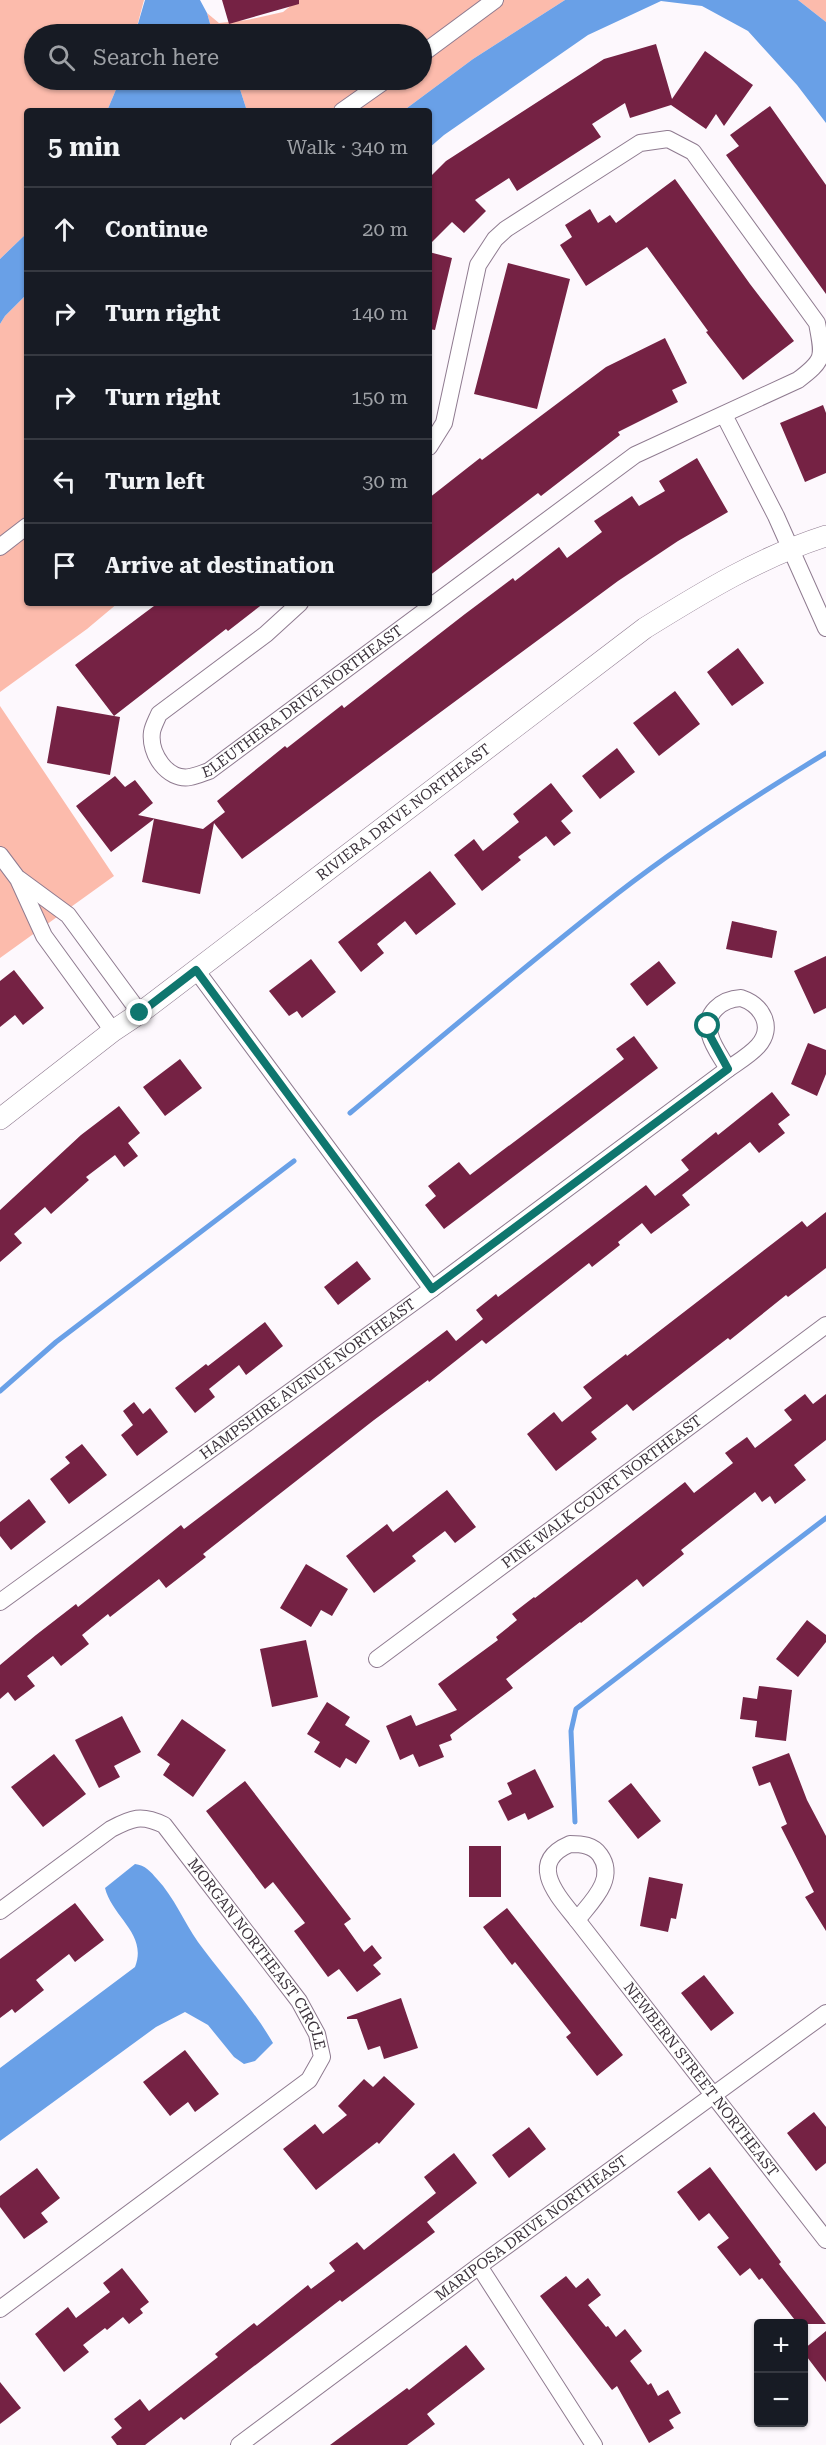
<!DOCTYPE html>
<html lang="en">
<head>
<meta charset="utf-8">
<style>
	:root { --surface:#171b24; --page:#20242c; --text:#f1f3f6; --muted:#9ea1a6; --line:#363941 }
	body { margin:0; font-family:"Roboto Serif",serif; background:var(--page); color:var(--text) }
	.controls { position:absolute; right:18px; bottom:18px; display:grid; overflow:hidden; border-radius:6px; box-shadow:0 2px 4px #0004 }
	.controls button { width:54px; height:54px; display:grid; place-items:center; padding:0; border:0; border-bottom:2px solid var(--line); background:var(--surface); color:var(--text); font:30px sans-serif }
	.stop { position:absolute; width:18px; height:18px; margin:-14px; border:4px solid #0f766e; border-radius:50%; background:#fff }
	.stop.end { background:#0f766e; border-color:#fff; box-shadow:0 2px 6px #0008 }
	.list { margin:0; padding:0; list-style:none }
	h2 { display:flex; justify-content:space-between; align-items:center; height:78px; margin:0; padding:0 24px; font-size:26px }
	h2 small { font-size:20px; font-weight:400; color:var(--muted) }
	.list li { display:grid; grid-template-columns:39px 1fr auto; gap:18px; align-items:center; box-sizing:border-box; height:84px; padding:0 24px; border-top:2px solid var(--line) }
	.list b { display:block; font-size:22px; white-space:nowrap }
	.list em { font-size:20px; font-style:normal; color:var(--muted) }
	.icon { flex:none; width:33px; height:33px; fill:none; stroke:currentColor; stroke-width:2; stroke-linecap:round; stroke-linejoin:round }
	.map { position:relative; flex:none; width:826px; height:2445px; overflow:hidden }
	.search { position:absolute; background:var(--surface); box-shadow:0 2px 4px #0004; left:24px; top:24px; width:408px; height:66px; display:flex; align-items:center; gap:15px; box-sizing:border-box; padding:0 21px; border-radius:33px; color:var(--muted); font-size:22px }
	.panel { position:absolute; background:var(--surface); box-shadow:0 2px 4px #0004; left:24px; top:108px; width:408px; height:498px; border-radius:6px }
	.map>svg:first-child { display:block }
	.green { fill:#fcbbac }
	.water { fill:#69a0e7 }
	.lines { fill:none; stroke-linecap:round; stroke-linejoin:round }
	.stream { stroke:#69a0e7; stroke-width:5 }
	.building { fill:#752244 }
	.minor-casing { stroke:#8f7b90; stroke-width:18 }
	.tertiary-casing { stroke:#8f7b90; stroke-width:22 }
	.minor { stroke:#fff; stroke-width:16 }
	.tertiary { stroke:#fff; stroke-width:21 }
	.route { stroke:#0f766e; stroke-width:8 }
	.labels { text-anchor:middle; stroke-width:6; stroke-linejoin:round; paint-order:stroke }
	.street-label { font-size:15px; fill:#3c333c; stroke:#fff }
</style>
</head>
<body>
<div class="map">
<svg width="826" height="2445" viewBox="0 0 826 2445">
	<rect width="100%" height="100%" fill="#fdf8fd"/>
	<!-- green -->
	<path class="green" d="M0 0H144L135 34H34V80H120L107 111H27V233L0 259Z
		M298 0H565L473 59 403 111H247L237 80H422V34H213L207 13 219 23 247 20 283 12Z
		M798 0H826V22Z
		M27 294V603H118L87 629 0 692V324L5 316Z
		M0 706 114 876 0 958Z"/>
	<!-- water -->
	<path class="water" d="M145 0H200L207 13 213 34H135Z
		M565 0H798L826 22V123L797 85 748 31 702 6 661 1 588 35 444 135 429 148V111H403L473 59Z
		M120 80H237L247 111H107Z
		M27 233V294L5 316 0 324V259Z
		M135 1864C145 1865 151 1872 157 1879 174 1897 184 1922 198 1942 223 1976 252 2007 273 2043L255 2061 244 2064 234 2057 208 2025 185 2012 156 2027 0 2141V2068L135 1967C148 1934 112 1917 105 1888Z"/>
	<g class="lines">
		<!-- stream -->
		<path class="stream" d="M350 1113C439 1039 527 964 618 893 684 842 755 796 826 753
			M0 1391 56 1342 294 1161
			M575 1822 571 1731 576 1709 826 1518"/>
	</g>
	<!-- building -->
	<path class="building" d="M222 0H299V4L229 24Z
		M656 44 672 99 705 51 753 85 724 126 716 114 706 129 671 105 630 118 625 103 592 124 601 137 517 191 509 178 475 200 486 211 464 233 452 222 429 245V178L446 161 604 59Z
		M770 106 826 185V294L726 155 739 146 730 135Z
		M675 179 750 284 794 341 743 380 706 332 708 331 647 247 586 286 560 245 572 237 565 225 590 209 598 223 610 215 616 223Z
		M429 252 452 258 435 330 429 329Z
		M508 263 570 279 537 409 474 394Z
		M665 338 687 383 672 390 678 402 618 432 620 435 541 496 538 493 429 576V498L480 458 482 460 606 367Z
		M823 405 826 413V473L805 482 780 423Z
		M697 458 728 512 678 541 618 581 242 859 214 823 200 894 142 882 154 819 111 852 76 806 115 776 125 787 135 780 153 803 138 815 203 829 225 812 217 801 285 746 287 748 342 705 344 708 465 614 513 578 515 581 559 547 567 558 602 532 594 521 632 496 639 506 665 491 659 481Z
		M158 603H264L228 631 226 629 114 716 120 717 110 775 47 763 57 706 114 716 75 665Z
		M738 648 764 683 732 706 707 672Z
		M675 691 700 724 659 756 633 723Z
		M617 748 635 772 600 799 582 776Z
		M551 783 573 811 561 821 571 833 554 846 546 836 518 857 521 860 482 891 454 855 474 839 483 851 519 822 513 814Z
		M430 871 456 904 416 935 405 921 377 944 384 953 361 972 338 942Z
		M732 921 777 931 772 958 726 949Z
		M826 956V1008L814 1014 794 971Z
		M311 959 336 992 302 1018 297 1011 289 1016 269 991Z
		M659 961 676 983 647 1006 630 984Z
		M14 970 44 1008 23 1025 15 1015 0 1027V981Z
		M634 1036 658 1068 444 1229 425 1205 436 1196 428 1186 459 1162 470 1175 624 1059 616 1049Z
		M808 1043 826 1050V1074L817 1096 791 1084Z
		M180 1059 202 1088 165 1116 143 1087Z
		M772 1092 790 1115 778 1124 785 1133 759 1153 750 1142 682 1195 690 1205 651 1234 642 1223 618 1242 620 1245 592 1267 589 1263 486 1344 482 1340 429 1382 428 1380 374 1420 203 1554 206 1557 166 1588 159 1579 110 1617 108 1614 82 1635 89 1644 61 1666 53 1656 27 1676 35 1686 15 1701 8 1692 0 1699V1665L36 1635 76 1604 78 1607 181 1525 184 1529 447 1330 456 1341 483 1319 476 1310 496 1294 498 1297 646 1185 655 1196 689 1170 681 1160 716 1132 718 1135Z
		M119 1106 140 1133 128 1143 138 1156 124 1167 115 1155 86 1177 89 1180 51 1214 45 1207 14 1234 22 1243 0 1262V1210L81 1135Z
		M826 1212V1268L788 1297 786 1295 730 1340 728 1338 633 1411 627 1404 591 1432 597 1439 556 1471 527 1434 554 1412 562 1422 592 1398 583 1387 626 1354 627 1356 802 1221 807 1227Z
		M357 1261 371 1279 338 1305 324 1287Z
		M265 1322 283 1346 246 1375 239 1365 209 1389 215 1397 195 1413 175 1388 206 1364 208 1366Z
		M805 1394 813 1404 826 1394V1440L794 1465 806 1480 775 1504 770 1496 762 1502 755 1492 681 1550 684 1554 643 1587 637 1579 581 1623 580 1622 506 1679 513 1688 450 1735 452 1740 439 1745 444 1757 419 1767 413 1754 400 1760 386 1726 411 1715 416 1726 457 1710 438 1684 498 1640 496 1637 517 1620 512 1614 534 1597 535 1598 685 1482 694 1493 733 1463 725 1453 747 1437 755 1448 792 1420 784 1410Z
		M134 1402 143 1414 150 1408 168 1432 137 1456 121 1435 133 1425 123 1411Z
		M82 1444 107 1475 69 1504 50 1479 70 1463 65 1457Z
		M447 1490 476 1527 455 1543 445 1531 412 1556 416 1561 374 1593 346 1556 387 1524 393 1532Z
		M29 1499 46 1522 11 1550 0 1536V1522Z
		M306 1564 348 1589 332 1616 321 1610 311 1627 280 1608Z
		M807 1620 826 1635V1642L798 1677 776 1659Z
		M306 1640 318 1697 272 1707 260 1649Z
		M759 1686 792 1690 786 1741 755 1737 757 1721 740 1719 743 1697 757 1699Z
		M327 1702 350 1717 345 1725 370 1741 356 1764 346 1758 340 1768 314 1752 320 1742 307 1734Z
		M122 1716 141 1752 114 1766 120 1777 99 1788 75 1740Z
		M182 1719 226 1750 193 1797 163 1775 170 1764 157 1755Z
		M789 1753 807 1800 826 1836V1931L805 1897 814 1892 781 1827 787 1824 770 1782 759 1786 752 1767Z
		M54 1754 86 1794 43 1827 11 1787Z
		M535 1769 554 1807 528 1820 525 1813 508 1821 498 1801 512 1794 507 1783Z
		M245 1781 351 1919 344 1924 364 1952 372 1945 382 1958 373 1965 381 1974 357 1992 339 1969 328 1977 294 1931 305 1923 273 1882 265 1889 206 1811Z
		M631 1783 661 1821 638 1839 608 1801Z
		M469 1846H501V1897H469Z
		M649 1877 683 1884 676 1919 671 1918 668 1932 640 1926Z
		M75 1903 104 1940 75 1962 69 1954 36 1980 44 1990 15 2013 12 2009 0 2018V1959Z
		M507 1908 623 2055 597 2076 566 2037 571 2033 515 1962 512 1965 483 1927Z
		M704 1975 734 2013 711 2031 681 1993Z
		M401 1998 418 2048 384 2059 380 2046 368 2050 357 2019H347V2017Z
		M185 2050 219 2094 195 2112 188 2102 170 2116 143 2082Z
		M384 2076 415 2104 379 2144 377 2142 316 2190 283 2149 315 2124 323 2134 347 2115 338 2106 364 2079 373 2087Z
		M814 2112 826 2127V2163L816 2171 787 2133Z
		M529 2127 546 2149 509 2178 492 2155Z
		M454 2153 477 2183 427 2222 435 2232 342 2302 340 2300 184 2420 181 2417 145 2445H117L111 2437 122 2428 114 2419 140 2399 149 2411 218 2357 215 2354 254 2323 257 2326 308 2285 311 2289 335 2271 329 2263 357 2242 364 2250 436 2193 424 2177Z
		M710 2167 781 2262 779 2264 826 2324H798L762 2278 759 2280 750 2268 740 2276 717 2247 729 2238 709 2213 699 2221 677 2192Z
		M37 2168 60 2198 41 2213 48 2222 24 2239 0 2207V2196Z
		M122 2268 149 2302 140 2309 143 2313 129 2324 123 2317 107 2330 105 2328 83 2345 89 2352 64 2372 35 2334 68 2307 76 2318 110 2292 103 2283Z
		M566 2276 576 2288 588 2278 601 2295 588 2305 606 2327 608 2326 616 2337 625 2329 642 2351 630 2361 648 2385 651 2383 658 2396 668 2390 681 2413 669 2420 674 2428 649 2443 617 2386 612 2390 540 2296Z
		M826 2331V2382L804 2353V2349Z
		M466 2345 485 2369 427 2414 435 2424 407 2445H330L407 2388 409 2390Z
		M0 2382 21 2408 0 2424Z"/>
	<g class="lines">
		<!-- minor casing -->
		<g class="minor-casing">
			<g id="minor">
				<path d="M422 54 495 0"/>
				<path d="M342 111 386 80"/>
				<path d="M724 415 776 516 826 628"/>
				<path d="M0 547 27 526"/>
				<path id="s1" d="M300 603 266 634 159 714C157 719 153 726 152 732 149 753 167 781 190 777 196 776 203 773 209 771L635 455 798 380C826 359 823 356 817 323L693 152 668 139 640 143 506 229 495 239 478 265 444 423 429 447"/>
				<path d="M0 855 18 879 44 936 113 1031"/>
				<path d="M19 879 68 915 140 1013"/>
				<path d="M196 970 432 1289"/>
				<path d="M741 998C762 1005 775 1027 758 1046 750 1055 738 1062 728 1069 722 1058 713 1047 710 1035 703 1013 722 999 741 998Z"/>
				<path id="s2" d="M0 1602 432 1289 728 1069"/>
				<path id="s3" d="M377 1659 826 1325"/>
				<path d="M570 1844C582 1844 593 1845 600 1855 617 1879 591 1902 577 1920 558 1896 526 1863 570 1844Z"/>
				<path id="s4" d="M0 1911 111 1829C132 1818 141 1814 164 1825L299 2001 317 2034 322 2057 309 2080 0 2309"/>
				<path id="s5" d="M577 1920 826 2240"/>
				<path d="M479 2266 594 2445"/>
				<path id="s6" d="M239 2445 479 2266 826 2013"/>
			</g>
		</g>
		<!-- tertiary casing -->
		<g class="tertiary-casing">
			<g id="tertiary">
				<path id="s7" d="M0 1119 113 1031 140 1013 645 628C703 592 760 557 826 536"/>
			</g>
		</g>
		<!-- minor -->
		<use href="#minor" class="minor"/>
		<!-- tertiary -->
		<use href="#tertiary" class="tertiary"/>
	</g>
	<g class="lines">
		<!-- route -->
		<path class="route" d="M140 1013 196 970 432 1289 728 1069 710 1036 708 1026"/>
	</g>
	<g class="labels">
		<!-- street labels -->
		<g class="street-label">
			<text dy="5" stroke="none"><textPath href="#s1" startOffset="402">ELEUTHERA DRIVE NORTHEAST</textPath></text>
			<text dy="5" stroke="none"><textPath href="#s7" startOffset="507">RIVIERA DRIVE NORTHEAST</textPath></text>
			<text dy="5" stroke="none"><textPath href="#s2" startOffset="380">HAMPSHIRE AVENUE NORTHEAST</textPath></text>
			<text dy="5" stroke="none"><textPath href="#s3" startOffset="280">PINE WALK COURT NORTHEAST</textPath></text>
			<text dy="5" stroke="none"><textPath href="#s4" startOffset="354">MORGAN NORTHEAST CIRCLE</textPath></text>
			<text dy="5" stroke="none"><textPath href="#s5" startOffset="202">NEWBERN STREET NORTHEAST</textPath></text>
			<text dy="5" stroke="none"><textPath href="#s6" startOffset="364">MARIPOSA DRIVE NORTHEAST</textPath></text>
		</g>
	</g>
</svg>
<div class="controls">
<button>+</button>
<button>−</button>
</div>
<div class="stop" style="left:708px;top:1026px"></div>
<div class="stop end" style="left:140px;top:1013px"></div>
<div class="search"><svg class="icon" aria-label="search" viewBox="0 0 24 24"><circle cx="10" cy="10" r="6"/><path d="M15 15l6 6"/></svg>Search here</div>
<section class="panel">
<h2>5 min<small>Walk · 340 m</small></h2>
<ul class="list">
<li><svg class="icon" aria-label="ahead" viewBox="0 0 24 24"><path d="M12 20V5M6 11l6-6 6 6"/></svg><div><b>Continue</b></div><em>20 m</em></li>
<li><svg class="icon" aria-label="right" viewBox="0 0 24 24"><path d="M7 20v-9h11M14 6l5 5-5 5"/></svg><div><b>Turn right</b></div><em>140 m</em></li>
<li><svg class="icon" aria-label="right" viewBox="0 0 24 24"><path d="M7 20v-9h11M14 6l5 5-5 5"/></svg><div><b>Turn right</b></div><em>150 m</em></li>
<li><svg class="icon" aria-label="left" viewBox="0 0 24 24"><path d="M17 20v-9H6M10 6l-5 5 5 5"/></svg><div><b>Turn left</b></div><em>30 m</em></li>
<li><svg class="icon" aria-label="arrive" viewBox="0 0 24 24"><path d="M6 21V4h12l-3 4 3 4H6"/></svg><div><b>Arrive at destination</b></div></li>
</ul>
</section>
</div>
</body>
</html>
